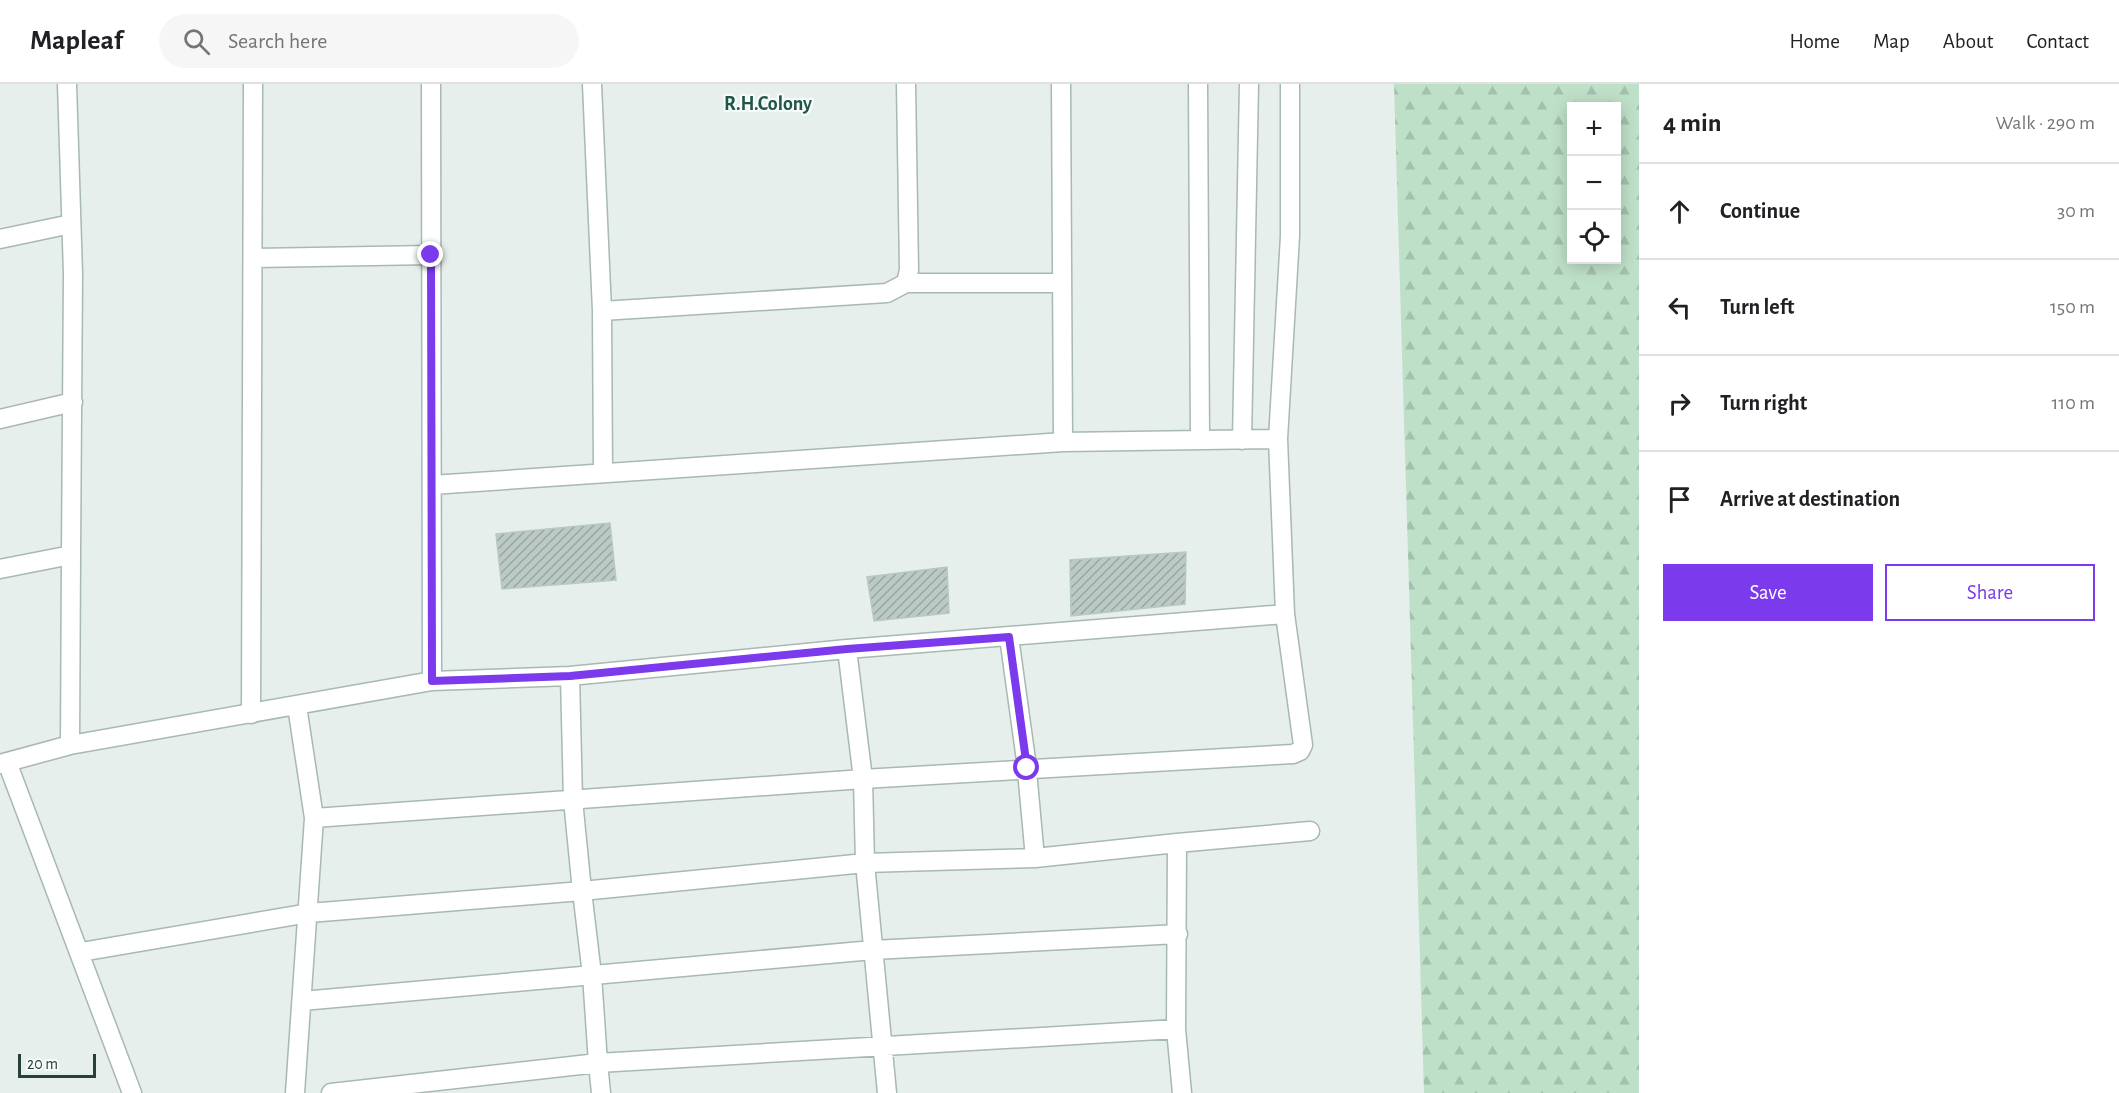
<!DOCTYPE html>
<html lang="en">
<head>
<meta charset="utf-8">
<style>
	:root { --surface:#fff; --page:#f6f6f6; --text:#202124; --muted:#757577; --line:#e0e0e0; --accent:#7c3aed }
	body { margin:0; font-family:"Alegreya Sans",sans-serif; background:var(--page); color:var(--text) }
	.controls { position:absolute; right:18px; top:18px; display:grid; overflow:hidden; border-radius:0px; box-shadow:0 3px 15px #0003 }
	.controls button { width:54px; height:54px; display:grid; place-items:center; padding:0; border:0; border-bottom:2px solid var(--line); background:var(--surface); color:var(--text); font:30px sans-serif }
	.scale { position:absolute; left:18px; bottom:15px; width:78px; box-sizing:border-box; padding-left:6px; border:3px solid #24423a; border-top:0; font-size:16px; line-height:21px; white-space:nowrap; color:#24423a; -webkit-text-stroke:4px #f7fbf9; paint-order:stroke }
	.stop { position:absolute; width:18px; height:18px; margin:-14px; border:4px solid #7c3aed; border-radius:50%; background:#fff }
	.stop.end { background:#7c3aed; border-color:#fff; box-shadow:0 2px 6px #0008 }
	.list { margin:0; padding:0; list-style:none }
	h2 { display:flex; justify-content:space-between; align-items:center; height:78px; margin:0; padding:0 24px; font-size:26px }
	h2 small { font-size:20px; font-weight:400; color:var(--muted) }
	.list li { display:grid; grid-template-columns:39px 1fr auto; gap:18px; align-items:center; box-sizing:border-box; height:96px; padding:0 24px; border-top:2px solid var(--line) }
	.list b { display:block; font-size:22px; white-space:nowrap }
	.list em { font-size:20px; font-style:normal; color:var(--muted) }
	.actions { display:flex; gap:12px; padding:18px 24px }
	.actions a { flex:1; padding:14px 0; border:2px solid var(--accent); border-radius:0px; text-align:center; font-size:21px; color:var(--accent) }
	.actions .main { background:var(--accent); color:#fff }
	.icon { flex:none; width:33px; height:33px; fill:none; stroke:currentColor; stroke-width:2; stroke-linecap:round; stroke-linejoin:round }
	.map { position:relative; flex:none; width:1639px; height:1009px; overflow:hidden }
	header { display:flex; align-items:center; gap:36px; box-sizing:border-box; height:84px; padding:0 30px; background:var(--surface); border-bottom:2px solid var(--line) }
	header strong { font-size:28px }
	nav { display:flex; gap:33px; margin-inline-start:auto; font-size:21px }
	.search { width:420px; height:54px; background:var(--page); display:flex; align-items:center; gap:15px; box-sizing:border-box; padding:0 21px; border-radius:33px; color:var(--muted); font-size:22px }
	main { display:flex }
	aside { flex:1; background:var(--surface) }
	.map>svg:first-child { display:block }
	.forest { fill:url(#forest-firs); fill-rule:evenodd }
	.building { fill:url(#building-hatch); stroke:#b8c9c2; stroke-width:1.5 }
	.lines { fill:none; stroke-linecap:round; stroke-linejoin:round }
	.minor-casing { stroke:#a8b8b2; stroke-width:21 }
	.minor { stroke:#fff; stroke-width:18 }
	.route { stroke:#7c3aed; stroke-width:8 }
	.labels { text-anchor:middle; stroke-width:4.5; stroke-linejoin:round; paint-order:stroke }
	.neighbourhood-label { font-size:20px; font-weight:bold; fill:#1f5548; stroke:#f7fbf9 }
</style>
</head>
<body>
<header>
<strong>Mapleaf</strong>
<div class="search"><svg class="icon" aria-label="search" viewBox="0 0 24 24"><circle cx="10" cy="10" r="6"/><path d="M15 15l6 6"/></svg>Search here</div>
<nav><a>Home</a><a>Map</a><a>About</a><a>Contact</a></nav>
</header>
<main>
<div class="map">
<svg width="1639" height="1009" viewBox="0 0 1639 1009">
	<defs>
		<pattern id="forest-firs" width="22" height="20" patternUnits="userSpaceOnUse" patternTransform="scale(1.5)"><rect width="22" height="20" fill="#bfe0c8"/><path d="M5 1l3.5 6h-7zM16 11l3.5 6h-7z" fill="#a4c1ad"/></pattern>
		<pattern id="building-hatch" width="6" height="6" patternUnits="userSpaceOnUse" patternTransform="scale(1.5)"><rect width="6" height="6" fill="#bbcac4"/><path d="M-1 1l2-2M0 6l6-6M5 7l2-2" fill="none" stroke="#98a6a0"/></pattern>
	</defs>
	<rect width="100%" height="100%" fill="#e6efeb"/>
	<!-- forest -->
	<path class="forest" d="M1394 0H1639V1009H1424ZM1572 22H1616V176H1572Z"/>
	<!-- building -->
	<path class="building" d="M610 439 616 496 502 505 496 450Z
		M1186 468 1185 520 1071 532 1070 476Z
		M947 483 949 529 874 537 867 493Z"/>
	<g class="lines">
		<!-- minor casing -->
		<g class="minor-casing">
			<path id="minor" d="M431 0 432 597
				M592 0 602 227 603 389
				M1061 0 1063 358
				M1198 0 1200 356
				M0 155 71 140
				M255 174 431 171
				M906 199H1062
				M602 227 887 209 906 199 909 186 906 0
				M0 335 73 318
				M1242 356 1249 0
				M432 401 1063 358 1278 355
				M0 485 71 471 73 190 67 0
				M1009 553 1026 676 1035 774 1177 759 1176 945 1182 1009
				M847 565 863 695 865 779 887 1009
				M251 630 253 0
				M70 661 71 471
				M7 678 132 1009
				M0 680 70 661 432 597 570 592 847 565 1285 530
				M314 734 863 695 1293 670 1300 667 1303 661 1285 530 1278 355 1290 152V0
				M1177 759 1310 747
				M1035 774 865 779 582 807 592 891 598 979 1176 945
				M81 868 309 829 582 807 573 716 570 592
				M302 917 873 866 1178 850
				M295 1009 314 734 297 622
				M331 1009 598 979 601 1009"/>
		</g>
		<!-- minor -->
		<use href="#minor" class="minor"/>
	</g>
	<g class="lines">
		<!-- route -->
		<path class="route" d="M431 171 432 597 570 592 847 565 1009 553 1027 684"/>
	</g>
	<g class="labels">
		<!-- neighbourhood labels -->
		<g class="neighbourhood-label">
			<text x="768" y="26">R.H.Colony</text>
		</g>
	</g>
</svg>
<div class="controls">
<button>+</button>
<button>−</button>
<button><svg class="icon" aria-label="locate" viewBox="0 0 24 24"><circle cx="12" cy="12" r="6"/><path d="M12 2v4M12 18v4M2 12h4M18 12h4"/></svg></button>
</div>
<div class="scale">20 m</div>
<div class="stop" style="left:1027px;top:684px"></div>
<div class="stop end" style="left:431px;top:171px"></div>
</div>
<aside>
<h2>4 min<small>Walk · 290 m</small></h2>
<ul class="list">
<li><svg class="icon" aria-label="ahead" viewBox="0 0 24 24"><path d="M12 20V5M6 11l6-6 6 6"/></svg><div><b>Continue</b></div><em>30 m</em></li>
<li><svg class="icon" aria-label="left" viewBox="0 0 24 24"><path d="M17 20v-9H6M10 6l-5 5 5 5"/></svg><div><b>Turn left</b></div><em>150 m</em></li>
<li><svg class="icon" aria-label="right" viewBox="0 0 24 24"><path d="M7 20v-9h11M14 6l5 5-5 5"/></svg><div><b>Turn right</b></div><em>110 m</em></li>
<li><svg class="icon" aria-label="arrive" viewBox="0 0 24 24"><path d="M6 21V4h12l-3 4 3 4H6"/></svg><div><b>Arrive at destination</b></div></li>
</ul>
<div class="actions"><a class="main">Save</a><a>Share</a></div>
</aside>
</main>
</body>
</html>
